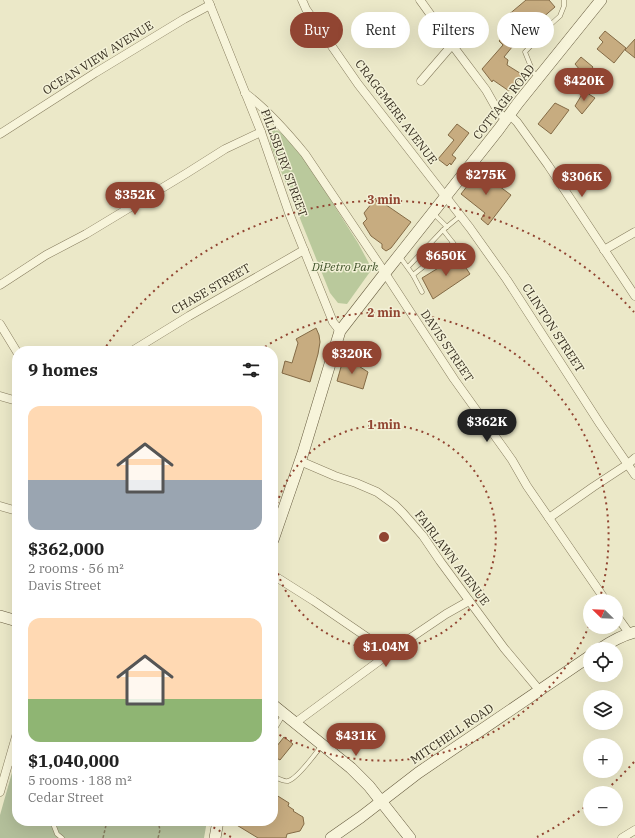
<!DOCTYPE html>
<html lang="en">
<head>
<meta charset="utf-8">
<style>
	body { margin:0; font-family:"IBM Plex Serif",serif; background:#f2f2f2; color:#222; height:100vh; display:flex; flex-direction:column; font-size:15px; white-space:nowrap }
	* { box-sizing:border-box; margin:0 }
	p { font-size:13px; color:#767676 }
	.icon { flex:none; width:22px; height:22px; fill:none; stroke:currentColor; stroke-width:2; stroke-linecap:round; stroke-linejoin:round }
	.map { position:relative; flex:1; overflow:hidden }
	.sheet { position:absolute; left:12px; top:346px; width:266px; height:480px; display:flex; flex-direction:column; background:#fff; border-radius:16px; box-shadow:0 4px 16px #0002 }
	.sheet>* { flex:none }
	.guide { position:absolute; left:290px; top:12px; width:285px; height:36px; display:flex; gap:8px }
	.needle { width:26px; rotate:293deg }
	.tools { position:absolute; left:583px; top:594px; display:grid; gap:8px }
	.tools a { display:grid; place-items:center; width:40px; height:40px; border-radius:50%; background:#fff; box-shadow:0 4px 16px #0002; font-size:20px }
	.price { position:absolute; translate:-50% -34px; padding:0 9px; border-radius:14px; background:#914532; color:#fff; font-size:13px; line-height:26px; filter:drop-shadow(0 1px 2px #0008) }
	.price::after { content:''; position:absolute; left:50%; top:24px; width:12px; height:9px; margin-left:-6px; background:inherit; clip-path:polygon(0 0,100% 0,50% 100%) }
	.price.selected { background:#222; color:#fff }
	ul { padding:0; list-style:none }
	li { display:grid; align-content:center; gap:8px; height:212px; padding:0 16px }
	li span { display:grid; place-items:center; height:124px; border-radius:12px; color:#555 }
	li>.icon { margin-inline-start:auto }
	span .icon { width:72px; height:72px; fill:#fffc; stroke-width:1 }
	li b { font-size:17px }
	h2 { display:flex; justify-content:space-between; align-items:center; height:48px; padding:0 16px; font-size:17px }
	.tag { padding:0 14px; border-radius:18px; background:#fff; box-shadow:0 4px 16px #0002; font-size:14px; line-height:36px }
	.tag.selected { background:#914532; color:#fff }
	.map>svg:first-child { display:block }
	.green { fill:#bac99c }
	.cemetery { fill:#b3bf9a }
	.building { fill:#c7ac80; stroke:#846b46 }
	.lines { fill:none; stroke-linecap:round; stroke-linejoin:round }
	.lane-casing { stroke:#867c5e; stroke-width:5 }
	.street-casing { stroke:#867c5e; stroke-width:9 }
	.secondary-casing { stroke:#685d41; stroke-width:12 }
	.path { stroke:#867c5e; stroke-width:1.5; stroke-dasharray:3 2; stroke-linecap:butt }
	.lane { stroke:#f7f4da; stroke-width:4 }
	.street { stroke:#f7f4da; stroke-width:8 }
	.secondary { stroke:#f7f4da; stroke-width:11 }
	.ring { fill:none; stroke:#914532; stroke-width:2; stroke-dasharray:2 4 }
	.labels { text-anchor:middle; stroke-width:3; stroke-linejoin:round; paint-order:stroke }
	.street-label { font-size:12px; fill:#383021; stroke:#f3f1d7 }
	.park-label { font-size:12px; font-style:italic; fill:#3f5229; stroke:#f3f1d7 }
	.centre { fill:#914532; stroke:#f3f1d7; stroke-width:2 }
	.ring-label { font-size:12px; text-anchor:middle; font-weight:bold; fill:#914532; stroke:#f3f1d7; stroke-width:3; stroke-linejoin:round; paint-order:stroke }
</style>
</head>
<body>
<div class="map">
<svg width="635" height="838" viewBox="0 0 635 838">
	<rect width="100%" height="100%" fill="#ebe8c8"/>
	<polygon class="green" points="275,129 283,134 304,158 358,243 372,269 347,304 338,303 330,293 270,144 270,132"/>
	<polygon class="cemetery" points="17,755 17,821 207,821 204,838 0,838 0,815"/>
	<g class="building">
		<polygon points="526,0 549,0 555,7 521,36 504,57 508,60 507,65 523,75 509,91 493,80 492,82 482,69 503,45 499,41 513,24 507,16"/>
		<polygon points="605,31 626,48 614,63 597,49 603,42 599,38"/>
		<polygon points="635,39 635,58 625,50"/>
		<polygon points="581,57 593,67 579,86 572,80 580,70 575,64"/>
		<polygon points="584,91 595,98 582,114 575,106"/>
		<polygon points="555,103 569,110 551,134 538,124"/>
		<polygon points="457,124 469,133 452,155 456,158 451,165 450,163 447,166 438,159 454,140 448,135"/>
		<polygon points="479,171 511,195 488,225 481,219 485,213 461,194"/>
		<polygon points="376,198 411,222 391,248 386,251 382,248 382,244 371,236 363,223 367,219 364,213"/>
		<polygon points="458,256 470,274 433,299 422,278"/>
		<polygon points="316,328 319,335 320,342 318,354 310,382 282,373 285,361 292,363 298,343 296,339"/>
		<polygon points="343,360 354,363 368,372 363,389 337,381"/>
		<polygon points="284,737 293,744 280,760 273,756 273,751"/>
		<polygon points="273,793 289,803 288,806 294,810 293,811 303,817 304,824 300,831 287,834 286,838 258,838 230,821 273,821"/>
	</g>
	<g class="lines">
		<defs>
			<g id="lane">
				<polyline points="537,76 533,72 525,52 550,25 560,16 564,6 564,0"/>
				<polyline points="433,213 447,227"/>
				<polyline points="443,230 461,253"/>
				<polyline points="400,257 413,275 422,292"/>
				<polyline points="408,267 443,230 460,216"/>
				<polyline points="413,275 453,243"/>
				<polyline points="273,732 283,715"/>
				<polyline points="9,763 17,765"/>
				<path d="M273 776C277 778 284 782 288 781 297 779 316 753 322 745"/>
				<polyline points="52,821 57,834 62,838"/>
			</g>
			<g id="street">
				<polyline points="208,0 261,132 289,213 333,322 340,331"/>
				<polyline points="302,0 306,9 358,84 470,228 507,280 600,424 635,475"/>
				<polyline points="420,0 456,50 486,90 499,113 507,120"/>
				<polyline points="421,81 452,45"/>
				<path d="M245 93C268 110 287 132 305 154L379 264 454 379 512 460 527 486 606 601"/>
				<polyline points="510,115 517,122 548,165 635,296"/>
				<polyline points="0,134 95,73 184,19 210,5"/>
				<polyline points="604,250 635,232"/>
				<polyline points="0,285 46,255 86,234 187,173 225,149 261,132"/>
				<polyline points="0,324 17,352"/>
				<polyline points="132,351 189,316 304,250"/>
				<polyline points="0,396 17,401"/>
				<polyline points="300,461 335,476 356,483 377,492 395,505 403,513 423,536 440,561 504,648 540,691"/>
				<polyline points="0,506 17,511"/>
				<polyline points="549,518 593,487 628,464 635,458"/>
				<polyline points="273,575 314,601 390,653"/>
				<polyline points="616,615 629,633"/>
				<polyline points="295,723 409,639 446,614 469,601"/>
				<polyline points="0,792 17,733"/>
				<polyline points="622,838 635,830"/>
			</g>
			<g id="secondary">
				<polyline points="273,540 303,453 340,331 385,273 499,129 518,103 601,0"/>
				<polyline points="0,616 17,621"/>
				<path d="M600 649C610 642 623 635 635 632"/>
				<polyline points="273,705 351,768 369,786 410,838"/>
				<polyline points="215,838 218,821"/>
				<polyline points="331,838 361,817 418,773 590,656"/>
			</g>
		</defs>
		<use href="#lane" class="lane-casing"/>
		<use href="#street" class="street-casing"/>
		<use href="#secondary" class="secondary-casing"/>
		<g class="path">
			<polyline points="103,838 107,821"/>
			<polyline points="158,838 160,830 158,821"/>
		</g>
		<use href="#lane" class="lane"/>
		<use href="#street" class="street"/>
		<use href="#secondary" class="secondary"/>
	</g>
	<g class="ring">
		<path d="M273 521A112 112 0 1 1 273 553"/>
		<path d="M589 626A224 224 0 0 1 274 732M260 350A224 224 0 0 1 599 601"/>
		<path d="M634 762A337 337 0 0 1 605 791M589 804A337 337 0 0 1 537 837M231 837A337 337 0 0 1 203 821M103 351A337 337 0 0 1 634 312"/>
	</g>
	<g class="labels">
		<g class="street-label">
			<text transform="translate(98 58) rotate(-32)" y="4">OCEAN VIEW AVENUE</text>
			<text transform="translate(504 102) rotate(-52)" y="4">COTTAGE ROAD</text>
			<text transform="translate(396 112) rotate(53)" y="4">CRAGGMERE AVENUE</text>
			<text transform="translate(284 163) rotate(70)" y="4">PILLSBURY STREET</text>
			<text transform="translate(211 289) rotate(-30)" y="4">CHASE STREET</text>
			<text transform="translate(553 328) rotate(57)" y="4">CLINTON STREET</text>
			<text transform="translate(447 346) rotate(56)" y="4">DAVIS STREET</text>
			<text transform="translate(452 558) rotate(53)" y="4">FAIRLAWN AVENUE</text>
			<text transform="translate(452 734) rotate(-34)" y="4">MITCHELL ROAD</text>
		</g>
		<g class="park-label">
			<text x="345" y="271">DiPetro Park</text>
		</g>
	</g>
	<circle cx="384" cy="537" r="6" class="centre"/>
	<g class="ring-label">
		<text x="384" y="204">3 min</text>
		<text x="384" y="317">2 min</text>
		<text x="384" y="429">1 min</text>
	</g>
</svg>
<div class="tools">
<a><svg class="needle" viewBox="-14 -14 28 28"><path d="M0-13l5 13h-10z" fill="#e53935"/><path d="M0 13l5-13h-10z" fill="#767676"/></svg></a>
<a><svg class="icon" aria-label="locate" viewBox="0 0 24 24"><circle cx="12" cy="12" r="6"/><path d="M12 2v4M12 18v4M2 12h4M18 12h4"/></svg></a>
<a><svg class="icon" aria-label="layers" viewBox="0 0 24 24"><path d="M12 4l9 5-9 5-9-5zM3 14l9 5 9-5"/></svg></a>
<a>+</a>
<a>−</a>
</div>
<b class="price" style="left:584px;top:102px">$420K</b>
<b class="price" style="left:486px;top:196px">$275K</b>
<b class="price" style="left:582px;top:198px">$306K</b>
<b class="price" style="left:135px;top:216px">$352K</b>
<b class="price" style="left:446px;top:277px">$650K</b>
<b class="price" style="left:352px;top:375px">$320K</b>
<b class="price selected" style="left:487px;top:443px">$362K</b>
<b class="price" style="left:386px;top:668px">$1.04M</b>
<b class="price" style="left:356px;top:757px">$431K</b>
<div class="guide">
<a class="tag selected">Buy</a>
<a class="tag">Rent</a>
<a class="tag">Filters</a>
<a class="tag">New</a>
</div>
<section class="sheet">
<h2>9 homes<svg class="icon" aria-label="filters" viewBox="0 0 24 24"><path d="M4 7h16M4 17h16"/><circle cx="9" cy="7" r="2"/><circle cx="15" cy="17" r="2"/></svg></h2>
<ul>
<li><span style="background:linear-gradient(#ffd9b3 60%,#9aa5b1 0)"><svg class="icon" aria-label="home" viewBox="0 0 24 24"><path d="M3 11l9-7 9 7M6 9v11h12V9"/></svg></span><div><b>$362,000</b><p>2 rooms · 56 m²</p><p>Davis Street</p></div></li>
<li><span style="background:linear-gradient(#ffd9b3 65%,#8fb573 0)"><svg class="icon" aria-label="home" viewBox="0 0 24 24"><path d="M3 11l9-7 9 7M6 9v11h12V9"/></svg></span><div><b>$1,040,000</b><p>5 rooms · 188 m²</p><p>Cedar Street</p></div></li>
</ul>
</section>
</div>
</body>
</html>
